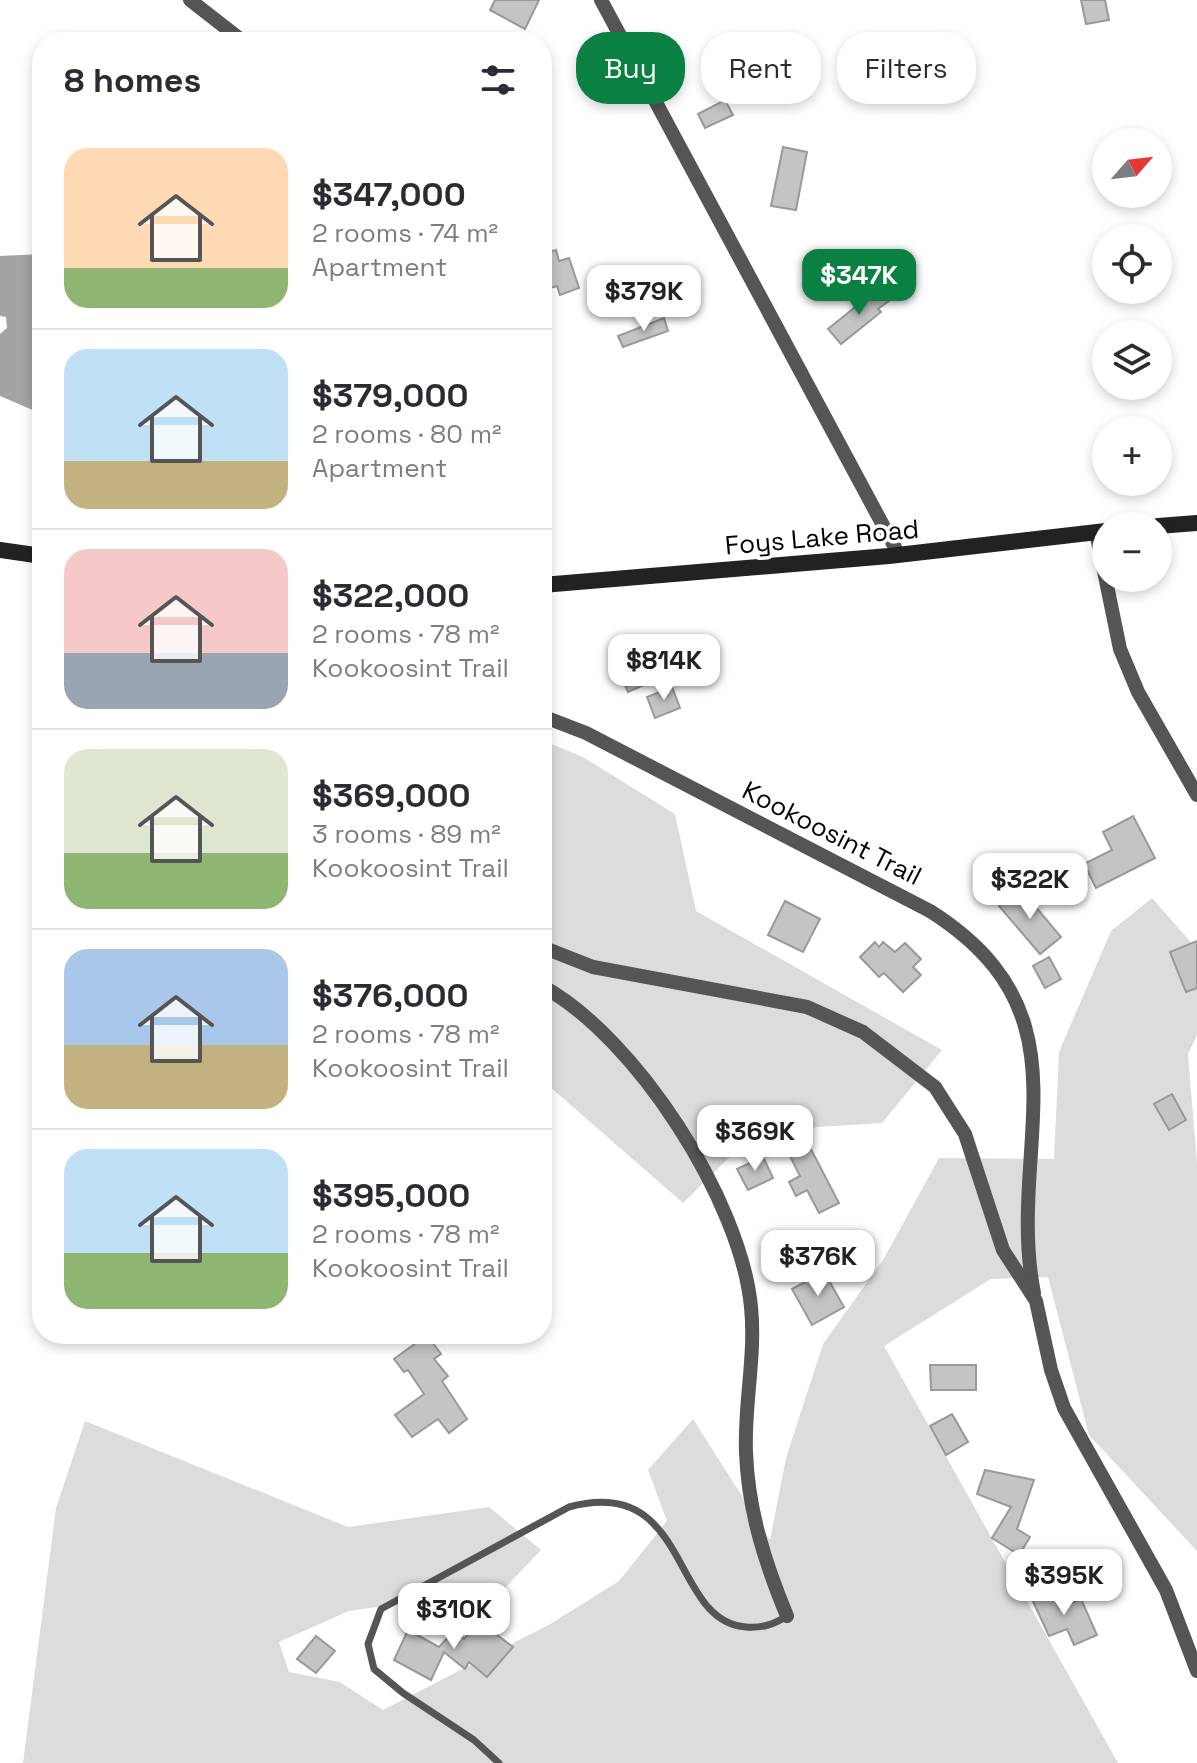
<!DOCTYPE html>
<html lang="en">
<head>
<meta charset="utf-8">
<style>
	body { margin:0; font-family:"Space Grotesk",sans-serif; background:#f2f2f3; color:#2b2b33; height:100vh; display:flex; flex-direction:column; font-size:30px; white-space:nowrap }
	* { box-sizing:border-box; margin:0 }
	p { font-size:26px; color:#7c7c81 }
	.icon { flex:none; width:44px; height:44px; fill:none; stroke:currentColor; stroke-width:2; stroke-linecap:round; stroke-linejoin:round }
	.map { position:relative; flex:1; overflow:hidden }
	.panel { position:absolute; left:32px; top:32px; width:520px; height:1312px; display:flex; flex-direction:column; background:#fff; border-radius:32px; box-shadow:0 4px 12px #0003 }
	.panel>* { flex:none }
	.guide { position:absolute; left:576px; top:32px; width:500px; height:72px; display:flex; gap:16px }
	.needle { width:52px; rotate:62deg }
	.fabs { position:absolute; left:1092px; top:128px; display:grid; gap:16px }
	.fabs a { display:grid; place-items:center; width:80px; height:80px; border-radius:50%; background:#fff; box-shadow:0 4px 12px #0003; font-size:40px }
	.price { position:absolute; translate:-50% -68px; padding:0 18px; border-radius:16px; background:#fff; color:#222; font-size:26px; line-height:52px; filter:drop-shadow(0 2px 4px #0008) }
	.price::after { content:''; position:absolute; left:50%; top:48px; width:24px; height:18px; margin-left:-12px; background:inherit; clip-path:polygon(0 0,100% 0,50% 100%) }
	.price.active { background:#0b8043; color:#fff }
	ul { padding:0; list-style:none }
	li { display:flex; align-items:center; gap:24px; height:200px; padding:0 32px }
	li+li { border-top:2px solid #e1e1e2 }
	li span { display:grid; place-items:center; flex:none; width:224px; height:160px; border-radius:24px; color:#555 }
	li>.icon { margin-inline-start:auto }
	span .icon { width:96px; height:96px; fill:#fffc; stroke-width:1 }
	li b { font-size:34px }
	h2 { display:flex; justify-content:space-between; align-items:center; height:96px; padding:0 32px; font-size:34px }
	.tag { padding:0 28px; border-radius:32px; background:#fff; box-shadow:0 4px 12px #0003; font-size:28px; line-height:72px }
	.tag.active { background:#0b8043; color:#fff }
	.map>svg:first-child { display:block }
	.green { fill:#dcdcdc }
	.water { fill:#a3a3a3 }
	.building { fill:#c4c4c4; stroke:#999; stroke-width:2 }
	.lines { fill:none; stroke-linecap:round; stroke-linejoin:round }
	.lane { stroke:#555; stroke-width:7 }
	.street { stroke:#555; stroke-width:14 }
	.secondary { stroke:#222; stroke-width:16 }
	.labels { text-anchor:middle; stroke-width:7; stroke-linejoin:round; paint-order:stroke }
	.street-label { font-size:26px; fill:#000; stroke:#fff }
</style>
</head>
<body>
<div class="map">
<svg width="1197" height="1763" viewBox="0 0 1197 1763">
	<rect width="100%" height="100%" fill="#fff"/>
	<g class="green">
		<polygon points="542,740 583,757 675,814 696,911 942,1050 882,1123 756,1131 683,1203 542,1080"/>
		<polygon points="1152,898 1197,949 1197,1035 1188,1054 1197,1164 1197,1551 1089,1435 1048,1277 991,1279 884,1346 1118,1763 23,1763 56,1508 85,1421 348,1527 489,1507 541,1550 504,1589 349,1611 279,1642 289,1672 340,1682 383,1710 552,1623 619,1581 667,1521 648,1470 693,1419 770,1540 786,1458 823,1344 883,1260 939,1158 1054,1159 1059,1052 1111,931"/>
	</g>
	<polygon class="water" points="42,254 42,414 0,396 0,334 7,328 6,317 0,316 0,256"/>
	<g class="building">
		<polygon points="495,0 539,0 525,29 490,10"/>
		<polygon points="1081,0 1105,0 1109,20 1086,24"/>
		<polygon points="725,100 733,115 705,128 698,114"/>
		<polygon points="783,147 807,152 796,210 771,206"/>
		<polygon points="556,250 559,261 569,258 579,288 560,295 557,286 550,288 542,265 542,254"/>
		<polygon points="879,288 889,301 878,309 881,312 841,344 828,329"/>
		<polygon points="664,318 668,331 623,347 618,336"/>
		<polygon points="635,665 644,685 628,692 619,672"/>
		<polygon points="672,687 680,708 655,718 647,697"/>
		<polygon points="1133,816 1155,858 1096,888 1084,864 1112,850 1103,832"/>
		<polygon points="1020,888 1061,937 1040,954 999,906"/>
		<polygon points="785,901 820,919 803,952 768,935"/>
		<polygon points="1197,941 1197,988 1186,992 1170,952"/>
		<polygon points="875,942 879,947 883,942 895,952 905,943 921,959 913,967 921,975 903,992 884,973 879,977 860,957"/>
		<polygon points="1049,957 1061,979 1045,988 1033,966"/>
		<polygon points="1172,1094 1186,1120 1169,1130 1154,1104"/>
		<polygon points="802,1132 839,1203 819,1213 807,1190 796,1196 789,1182 800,1176 783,1142"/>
		<polygon points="763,1157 773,1178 748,1190 737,1169"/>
		<polygon points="824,1272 844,1307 812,1325 792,1289"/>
		<polygon points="427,1335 441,1354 434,1359 448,1376 442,1381 467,1419 449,1433 438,1419 412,1437 395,1415 424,1394 408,1370 404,1372 394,1359"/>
		<polygon points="930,1365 976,1365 976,1390 931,1390"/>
		<polygon points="952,1414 968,1442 946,1455 930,1426"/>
		<polygon points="985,1470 1034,1480 1017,1529 1030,1537 1019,1555 992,1538 1011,1507 977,1494"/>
		<polygon points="1051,1589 1059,1608 1081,1599 1097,1635 1074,1645 1067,1629 1049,1636 1031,1597"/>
		<polygon points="480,1622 513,1647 487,1677 469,1662 465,1669 444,1652 431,1680 394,1660 408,1630 439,1647 454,1631 464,1639"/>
		<polygon points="316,1636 335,1651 316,1673 297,1659"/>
	</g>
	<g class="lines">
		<path class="lane" d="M499 1763 474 1740 403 1693 374 1669 368 1644 381 1609 569 1507C691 1474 670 1622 746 1627 762 1628 773 1625 787 1616"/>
		<g class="street">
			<polyline points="190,0 244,42"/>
			<polyline points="601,0 899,555"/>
			<polyline points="1096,532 1120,649 1138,692 1197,795"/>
			<path d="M542 716 586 733 930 911C1096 1016 1005 1146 1034 1293"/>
			<polyline points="542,947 593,967 807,1007 863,1032 935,1087 965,1134 1003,1250 1036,1301 1051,1370 1064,1408 1166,1590 1197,1671"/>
			<path d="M542 986C636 1037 741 1201 751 1307 756 1356 744 1404 746 1452 748 1510 765 1563 787 1616"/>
		</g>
		<g class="secondary">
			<polyline points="1158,526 1197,523"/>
			<polyline points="0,550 42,556"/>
			<polyline points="542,585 889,556 1106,531"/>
		</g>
	</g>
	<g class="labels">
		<g class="street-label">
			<text transform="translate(822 537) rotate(-5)" y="9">Foys Lake Road</text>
			<text transform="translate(832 833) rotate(27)" y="9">Kookoosint Trail</text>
		</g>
	</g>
</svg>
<div class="fabs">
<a><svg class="needle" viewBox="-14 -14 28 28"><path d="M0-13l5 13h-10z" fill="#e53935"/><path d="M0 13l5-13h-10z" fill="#7c7c81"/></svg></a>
<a><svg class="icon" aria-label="locate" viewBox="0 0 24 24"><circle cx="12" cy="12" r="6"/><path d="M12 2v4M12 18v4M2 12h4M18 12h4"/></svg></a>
<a><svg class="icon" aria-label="layers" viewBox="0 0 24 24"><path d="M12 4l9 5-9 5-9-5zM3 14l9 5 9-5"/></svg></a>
<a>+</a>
<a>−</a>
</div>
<b class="price active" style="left:859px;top:317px">$347K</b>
<b class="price" style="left:644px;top:333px">$379K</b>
<b class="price" style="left:664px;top:702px">$814K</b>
<b class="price" style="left:1030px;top:921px">$322K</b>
<b class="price" style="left:755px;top:1173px">$369K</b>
<b class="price" style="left:818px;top:1298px">$376K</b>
<b class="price" style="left:1064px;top:1617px">$395K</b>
<b class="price" style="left:454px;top:1651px">$310K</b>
<div class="guide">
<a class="tag active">Buy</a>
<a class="tag">Rent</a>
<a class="tag">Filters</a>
</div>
<section class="panel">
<h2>8 homes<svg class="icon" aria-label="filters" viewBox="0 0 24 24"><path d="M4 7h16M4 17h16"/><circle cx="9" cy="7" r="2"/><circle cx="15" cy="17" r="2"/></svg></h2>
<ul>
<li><span style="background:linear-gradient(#ffd9b3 75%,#8fb573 0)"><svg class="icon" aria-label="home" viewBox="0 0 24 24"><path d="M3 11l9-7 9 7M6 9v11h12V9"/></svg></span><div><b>$347,000</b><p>2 rooms · 74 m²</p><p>Apartment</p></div></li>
<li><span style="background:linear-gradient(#bfe0f5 70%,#c2b280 0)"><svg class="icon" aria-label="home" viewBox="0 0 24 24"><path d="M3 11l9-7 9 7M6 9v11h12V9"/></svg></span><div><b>$379,000</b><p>2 rooms · 80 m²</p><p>Apartment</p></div></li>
<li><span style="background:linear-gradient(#f6c9c9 65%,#9aa5b1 0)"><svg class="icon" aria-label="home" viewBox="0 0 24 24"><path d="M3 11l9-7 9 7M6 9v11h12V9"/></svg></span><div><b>$322,000</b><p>2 rooms · 78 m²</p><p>Kookoosint Trail</p></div></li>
<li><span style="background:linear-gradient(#dfe7d0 65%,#8fb573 0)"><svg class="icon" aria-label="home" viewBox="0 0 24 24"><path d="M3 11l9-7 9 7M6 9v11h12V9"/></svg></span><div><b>$369,000</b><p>3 rooms · 89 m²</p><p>Kookoosint Trail</p></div></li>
<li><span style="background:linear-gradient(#a9c7e8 60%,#c2b280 0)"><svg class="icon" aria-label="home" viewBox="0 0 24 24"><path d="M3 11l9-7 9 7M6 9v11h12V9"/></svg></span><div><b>$376,000</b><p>2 rooms · 78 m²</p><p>Kookoosint Trail</p></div></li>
<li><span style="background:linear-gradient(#bfe0f5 65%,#8fb573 0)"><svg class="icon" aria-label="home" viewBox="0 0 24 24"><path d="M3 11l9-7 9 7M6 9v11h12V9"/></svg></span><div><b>$395,000</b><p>2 rooms · 78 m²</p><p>Kookoosint Trail</p></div></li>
</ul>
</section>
</div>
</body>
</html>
